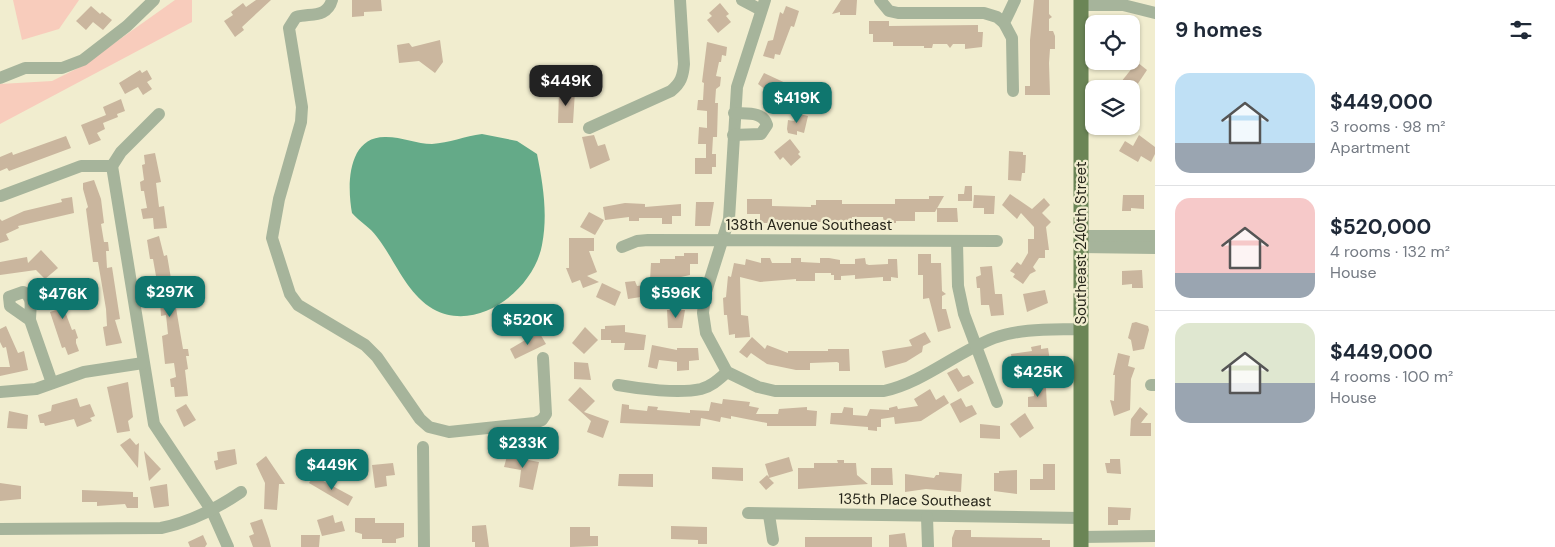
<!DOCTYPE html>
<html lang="en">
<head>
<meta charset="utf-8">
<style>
	body { margin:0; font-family:"DM Sans",sans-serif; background:#f6f6f7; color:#1f2937; height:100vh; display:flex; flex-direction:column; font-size:19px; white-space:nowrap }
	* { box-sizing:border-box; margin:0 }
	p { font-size:16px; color:#747a83 }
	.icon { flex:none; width:28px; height:28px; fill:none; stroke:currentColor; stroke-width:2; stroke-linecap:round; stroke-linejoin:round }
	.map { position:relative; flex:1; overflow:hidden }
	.side { display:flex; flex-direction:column; background:#fff; width:400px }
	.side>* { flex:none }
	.controls { position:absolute; left:1085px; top:15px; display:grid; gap:10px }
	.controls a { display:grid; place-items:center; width:55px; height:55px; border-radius:10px; background:#fff; box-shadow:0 1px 4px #0004; font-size:25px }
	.price { position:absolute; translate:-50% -42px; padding:0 11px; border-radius:10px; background:#0f766e; color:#fff; font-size:16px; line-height:32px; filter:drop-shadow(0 1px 2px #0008) }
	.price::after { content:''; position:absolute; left:50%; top:30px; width:15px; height:11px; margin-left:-8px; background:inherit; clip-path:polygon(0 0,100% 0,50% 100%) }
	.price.current { background:#222; color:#fff }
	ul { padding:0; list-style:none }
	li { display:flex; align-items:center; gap:15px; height:125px; padding:0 20px }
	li+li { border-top:1px solid #e0e1e3 }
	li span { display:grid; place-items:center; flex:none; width:140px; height:100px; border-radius:15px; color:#555 }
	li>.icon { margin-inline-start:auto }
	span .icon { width:60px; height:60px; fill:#fffc; stroke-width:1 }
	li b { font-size:21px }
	h2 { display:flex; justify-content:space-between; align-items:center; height:60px; padding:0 20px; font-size:21px }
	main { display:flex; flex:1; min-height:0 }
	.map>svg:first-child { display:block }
	.green { fill:#f8ccbc }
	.water { fill:#64aa88 }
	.building { fill:#cab69e }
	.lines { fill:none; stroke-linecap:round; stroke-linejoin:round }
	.minor { stroke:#a6b49b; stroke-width:12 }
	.major { stroke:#6b8556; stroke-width:15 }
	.labels { text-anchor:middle; stroke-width:4.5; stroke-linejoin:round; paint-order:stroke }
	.street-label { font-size:15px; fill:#26251a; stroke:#f1edcf }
</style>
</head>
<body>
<main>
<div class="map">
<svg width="1155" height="547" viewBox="0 0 1155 547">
	<rect width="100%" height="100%" fill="#f1edcf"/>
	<g class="green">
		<polygon points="13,0 79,0 59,29 22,40"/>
		<polygon points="175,0 192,0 192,22 0,124 0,84 52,81 82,66"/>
	</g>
	<path class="water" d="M482 134 517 141 537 154C543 184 548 214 542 245 534 289 478 334 433 309 406 293 395 260 377 237 370 227 360 222 352 213 347 186 347 136 386 137 402 137 417 144 432 144 449 143 465 136 482 134Z"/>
	<g class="building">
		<polygon points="256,0 271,0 242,27 244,30 235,37 224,21 233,15 231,12 243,3 246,7"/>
		<polygon points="352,0 381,0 382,11 364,12 364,16 352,17"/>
		<polygon points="841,0 857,0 856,15 840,15 840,12 832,14"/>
		<polygon points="1034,0 1049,0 1049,14 1052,17 1049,19 1049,31 1053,31 1055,36 1055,49 1050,49 1049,63 1050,95 1025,95 1025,86 1030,86 1030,40"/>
		<polygon points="720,3 729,14 726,16 731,22 718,33 707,20 712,16 709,13"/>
		<polygon points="91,6 100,14 102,12 112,20 103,30 93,22 86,30 76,21"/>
		<polygon points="786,6 799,11 794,27 791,26 780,55 775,54 774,59 763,56 768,41 773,40 780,12 783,14"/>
		<polygon points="869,21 889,21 889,26 978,25 978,32 983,32 982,47 965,49 965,44 953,44 950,48 947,44 933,44 932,48 924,48 924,46 893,46 893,42 873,42 873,34 869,34"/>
		<polygon points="440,40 443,62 435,73 419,61 399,63 397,45 409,43 412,47"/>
		<polygon points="707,42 727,47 726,56 722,55 721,62 719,62 716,76 721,77 720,86 716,89 715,103 718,103 717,137 713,137 712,154 716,154 716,167 712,167 712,174 695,174 695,158 706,158 706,144 698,144 699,127 707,128 707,111 697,110 698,100 703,100 704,83 702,82"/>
		<polygon points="1137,62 1147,70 1133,91 1121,82"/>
		<polygon points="140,70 142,73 147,70 152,79 147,82 152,89 143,95 138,87 125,94 119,83"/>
		<polygon points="764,73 792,86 796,82 806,91 803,95 805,96 794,109 776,92 774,96 758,84"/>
		<polygon points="559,91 575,91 573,123 558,123"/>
		<polygon points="121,99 125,111 117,114 118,117 103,123 105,129 97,133 101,140 89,145 81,125 106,115 103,107"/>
		<polygon points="795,113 808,116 804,133 797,131 797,135 788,133 787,129 788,120 794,121"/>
		<polygon points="594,135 598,146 605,144 610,160 590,169 582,137"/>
		<polygon points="1139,135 1155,147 1155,154 1151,162 1141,156 1138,162 1119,151 1125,141 1133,146"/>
		<polygon points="66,136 71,148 9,171 7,168 0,171 0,157 12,152 13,155"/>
		<polygon points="790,139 800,152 798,154 801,157 791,166 783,157 780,160 774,152"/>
		<polygon points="1009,151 1023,152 1023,155 1026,155 1025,173 1022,173 1021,181 1008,180"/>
		<polygon points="155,153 161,182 156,183 159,207 164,206 167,228 154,229 153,218 143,219 141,209 147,208 144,191 141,191 140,182 144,180 142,165 145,164 144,155"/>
		<polygon points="94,180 101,199 104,223 101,224 104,242 108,242 109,251 106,251 107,268 112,267 120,319 115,320 122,343 106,346 103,327 107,326 106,309 98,262 93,262 86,209 88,207 83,189 83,183"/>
		<polygon points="965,186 972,186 972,201 958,201 958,194 964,194"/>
		<polygon points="1010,194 1032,209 1044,198 1050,205 1042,213 1051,222 1046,227 1049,250 1045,250 1045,258 1039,258 1033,267 1036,271 1030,274 1023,284 1013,277 1015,274 1010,271 1017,262 1021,265 1028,253 1028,239 1034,239 1034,227 1021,213 1017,219 1002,205"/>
		<polygon points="974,195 995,196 994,214 984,214 984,208 973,208"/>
		<polygon points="1123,195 1144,195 1144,209 1131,208 1131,211 1122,211"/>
		<polygon points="929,196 944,196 935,212 915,212 915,221 896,221 896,223 884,223 883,217 852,217 852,222 793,222 772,219 772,223 760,223 760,214 747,214 747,199 772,199 772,206 811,207 811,205 816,205 816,200 842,200 842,204 895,204 895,199 929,199"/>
		<polygon points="72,197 74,213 18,226 19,228 6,234 9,240 0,243 0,219 2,221 24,211 62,202 61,199"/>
		<polygon points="696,202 714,202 710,226 695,226"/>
		<polygon points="625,203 645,204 645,207 681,204 681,216 672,216 672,224 662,224 662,218 639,218 639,221 629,221 629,217 605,220 603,207"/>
		<polygon points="937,208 957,208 958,222 937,222"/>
		<polygon points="589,212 604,220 595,235 580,227"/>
		<polygon points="159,236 164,256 167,255 183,349 188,349 189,356 186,356 188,369 185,370 188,396 175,397 174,387 171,387 170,379 176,377 174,363 165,364 162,336 168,334 166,315 161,316 159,286 155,286 153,277 156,276 153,259 150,259 147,240"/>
		<polygon points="569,238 594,238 594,251 589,251 597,272 587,276 599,282 583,288 580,280 572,283 566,268 569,268"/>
		<polygon points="41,250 58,268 45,279 36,270 0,275 0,262 27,257 28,263"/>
		<polygon points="684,253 698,253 698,264 690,264 690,275 681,277 681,280 650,280 651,263 660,263 660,259 675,259 675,256 684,256"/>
		<polygon points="918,254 931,254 931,263 941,263 942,291 946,294 942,296 942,309 946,309 951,328 938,332 929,298 923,299 923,275 918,275"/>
		<polygon points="761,258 770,258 772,263 791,263 791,258 801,258 801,262 820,263 820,258 829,258 840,260 840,264 855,264 855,259 865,258 866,264 869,265 888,264 888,259 897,259 898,278 891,277 891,281 883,281 883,277 855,279 855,275 841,276 841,280 834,280 834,275 831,275 831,273 815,273 815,281 796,281 796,279 760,282 740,277 741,315 748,316 750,337 735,338 735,334 729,335 727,315 724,315 723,298 726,297 728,276 731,277 734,263 745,265 746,259 761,263"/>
		<polygon points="992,266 995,294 1002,294 1004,315 991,316 989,305 981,305 980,288 977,288 976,277 981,275 980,267"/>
		<polygon points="1142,270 1143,288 1132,288 1132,284 1122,285 1122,271"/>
		<polygon points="61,281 69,298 61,301 72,330 75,329 78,338 76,339 76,343 79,351 68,355 65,347 62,348 50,312 56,310 50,285"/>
		<polygon points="635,281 637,286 645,285 647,296 628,299 625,282"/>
		<polygon points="602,283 621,292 615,306 596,297"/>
		<polygon points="1045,290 1048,303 1027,312 1023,294"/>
		<polygon points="667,310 685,310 682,328 668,328"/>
		<polygon points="1136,322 1148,326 1149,330 1144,349 1133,351 1131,340 1128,338 1132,323"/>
		<polygon points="625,325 625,332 646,335 644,350 624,350 625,343 611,343 611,340 601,340 601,329 605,329 605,326"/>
		<polygon points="6,326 18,353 24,351 28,370 0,376 0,367 10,367 6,347 3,348 0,342 0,329"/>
		<polygon points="585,327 598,340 584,354 572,343"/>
		<polygon points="539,332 546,344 515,359 510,349"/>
		<polygon points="925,332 931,342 923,346 922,352 906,362 885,368 882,351 912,346 909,340"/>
		<polygon points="752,337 765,349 767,345 788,353 788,351 828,351 828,349 849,349 850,371 839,371 839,363 837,362 810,363 810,370 796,370 767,364 751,353 747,358 739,352"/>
		<polygon points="652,345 677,350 677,348 698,348 699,360 689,361 689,370 677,371 677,362 659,360 657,369 648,367"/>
		<polygon points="1041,345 1041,349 1048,348 1050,361 1025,364 1026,374 1005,377 1003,363 1012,361 1011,354 1032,351 1031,347"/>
		<polygon points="1118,353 1130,356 1128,366 1135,368 1131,379 1130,410 1114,416 1110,400 1114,401 1115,375 1113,375"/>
		<polygon points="574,362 588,363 591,380 574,379"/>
		<polygon points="957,368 963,377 969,375 974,383 958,392 947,373"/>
		<polygon points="128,382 133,417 128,421 130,431 117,433 107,387"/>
		<polygon points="580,387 595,401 584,412 609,421 603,438 587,432 591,421 568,400"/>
		<polygon points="1034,388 1046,388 1047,407 1028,407 1028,397 1034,396"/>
		<polygon points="930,389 936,400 944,395 949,403 921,421 895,424 894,417 881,419 881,427 877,427 877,431 868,430 868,427 830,424 831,413 842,413 844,407 853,408 853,415 867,416 870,409 889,410 889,408 897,406 898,409 918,406 914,399"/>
		<polygon points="77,398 80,407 90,404 95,416 90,418 92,421 77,427 74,419 45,426 44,423 40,423 38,415 51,411 52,405"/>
		<polygon points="961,398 966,407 972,405 977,414 960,423 950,404"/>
		<polygon points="723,399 750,402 749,406 759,408 756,414 778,414 779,409 807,407 807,410 817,411 816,426 767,426 767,423 731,416 731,419 721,417 720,422 701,418 700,426 620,423 622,404 629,405 629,409 647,411 648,406 658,407 657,410 690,413 690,410 709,411 711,402 722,404"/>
		<polygon points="186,404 196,420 184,427 176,410"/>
		<polygon points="1140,407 1148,414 1141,423 1151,423 1151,436 1130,436 1131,419"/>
		<polygon points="9,411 28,415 27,429 7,428"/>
		<polygon points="1025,413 1034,428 1020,438 1010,424"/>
		<polygon points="980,424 1000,426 1000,439 980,438"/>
		<polygon points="130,438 136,445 139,443 138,468 120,445"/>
		<polygon points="235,449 237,464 216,470 214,461 218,460 217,452"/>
		<polygon points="509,449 518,451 517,458 539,462 533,490 519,487 521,470 504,467"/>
		<polygon points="144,451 161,469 149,481"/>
		<polygon points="266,456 285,484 279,484 277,510 264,509 265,483 256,464"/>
		<polygon points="789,457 793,471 769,478 774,483 766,490 759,482 767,475 769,477 765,464"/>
		<polygon points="1110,459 1120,459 1121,474 1107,473 1105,463 1110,463"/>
		<polygon points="837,460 844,460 844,463 856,463 857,475 868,484 798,489 798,468 814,468 814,463 838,463"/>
		<polygon points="393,463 395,475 386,476 387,486 375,488 372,465"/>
		<polygon points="1043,464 1055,464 1055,490 1030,490 1030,479 1043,479"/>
		<polygon points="712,467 743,468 743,481 712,479"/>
		<polygon points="871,468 892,468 893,485 871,485"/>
		<polygon points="1017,470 1017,494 994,491 994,473 999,473 999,471"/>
		<polygon points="939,472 962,474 961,492 926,489 905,492 905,474 934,478 936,475 939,475"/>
		<polygon points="619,474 653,474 653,487 618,486"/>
		<polygon points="314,476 353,497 348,506 309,483"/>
		<polygon points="0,483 21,486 21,499 0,501"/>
		<polygon points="167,484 169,506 154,508 150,487"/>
		<polygon points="82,490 133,492 133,497 138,497 138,508 127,508 125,504 97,506 97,502 82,502"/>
		<polygon points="1108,507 1131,508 1130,520 1118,520 1118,525 1108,525"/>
		<polygon points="333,515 335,523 342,521 345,531 322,536 317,520"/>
		<polygon points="355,518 375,518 375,523 404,523 404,537 396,539 396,543 382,543 382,539 362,539 362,534 355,532"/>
		<polygon points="262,519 269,539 271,547 253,547 249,536 254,534 250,523"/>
		<polygon points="486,525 489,547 475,547 475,542 472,542 472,526"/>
		<polygon points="671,526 707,527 707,544 698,544 698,540 671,539"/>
		<polygon points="570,527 590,527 590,536 598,536 598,546 570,547"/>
		<polygon points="955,530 971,530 971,537 1042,538 1042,540 1050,540 1050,547 952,547 952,538"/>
		<polygon points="905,533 907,547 889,547 889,535"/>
		<polygon points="203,535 207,544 205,547 190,547 188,542"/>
		<polygon points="301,535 320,535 319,547 301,547"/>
		<rect x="805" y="537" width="67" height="10"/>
	</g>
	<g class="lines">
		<g class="minor">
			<path d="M332 0C327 18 311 13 296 17L289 28 302 107 301 122 279 199 272 238 290 294 298 305 365 345 377 357 420 419 429 427 449 432 535 423 542 420 546 414 543 358"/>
			<polyline points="742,0 761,10"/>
			<path d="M765 0 737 87 729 219 705 295 703 313 706 333 727 372 758 387 775 391H884C924 382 955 353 994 338 1021 328 1053 330 1081 329"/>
			<polyline points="880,0 889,11 898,13 984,13 997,17 1004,23"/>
			<polyline points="1081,5 1123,5 1155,13"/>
			<polyline points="0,78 25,68 62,68 83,60 127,26 154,0"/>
			<polyline points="1013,91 1012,38 1004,23 1015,0"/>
			<path d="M589 128 671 91C681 83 683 76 684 64L680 0"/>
			<path d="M733 135 761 134 767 125C763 111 746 114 734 113"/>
			<polyline points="112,166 154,424 212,511 228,547"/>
			<polyline points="112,166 121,152 159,114"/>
			<polyline points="1,196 81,166 112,166"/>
			<polyline points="1081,236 1155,236"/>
			<polyline points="957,242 958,286 964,314 997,402"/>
			<polyline points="622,247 637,241 648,240 997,241"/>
			<polyline points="1081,247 1155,248"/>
			<path d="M30 320C30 310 34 296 23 292L9 297 10 306 30 320 52 383"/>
			<path d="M618 385C640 389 679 394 701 389 712 386 719 379 727 372"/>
			<polyline points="1151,385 1155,385"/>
			<polyline points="0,392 36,389 84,372 143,363"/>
			<polyline points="423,447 424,547"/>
			<polyline points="748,513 1081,518"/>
			<polyline points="769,515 773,540"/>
			<polyline points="927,517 928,547"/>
			<path d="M0 529 161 528C191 522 216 509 241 492"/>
			<polyline points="1081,537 1155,536"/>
		</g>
		<polyline class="major" points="1081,0 1081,547"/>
	</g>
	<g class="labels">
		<g class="street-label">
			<text x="809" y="230">138th Avenue Southeast</text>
			<text transform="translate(1081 243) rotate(-90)" y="5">Southeast 240th Street</text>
			<text transform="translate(915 500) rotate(1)" y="5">135th Place Southeast</text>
		</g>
	</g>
</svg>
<div class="controls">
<a><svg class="icon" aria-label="locate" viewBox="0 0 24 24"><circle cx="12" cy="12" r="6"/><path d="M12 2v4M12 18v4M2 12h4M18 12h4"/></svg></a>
<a><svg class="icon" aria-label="layers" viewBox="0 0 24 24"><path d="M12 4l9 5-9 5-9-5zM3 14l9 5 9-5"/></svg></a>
</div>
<b class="price current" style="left:566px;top:107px">$449K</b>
<b class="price" style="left:797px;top:124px">$419K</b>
<b class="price" style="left:170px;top:318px">$297K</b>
<b class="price" style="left:676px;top:319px">$596K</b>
<b class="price" style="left:63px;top:320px">$476K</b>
<b class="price" style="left:528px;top:346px">$520K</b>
<b class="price" style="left:1038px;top:398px">$425K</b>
<b class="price" style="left:523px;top:469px">$233K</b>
<b class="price" style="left:332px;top:491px">$449K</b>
</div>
<section class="side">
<h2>9 homes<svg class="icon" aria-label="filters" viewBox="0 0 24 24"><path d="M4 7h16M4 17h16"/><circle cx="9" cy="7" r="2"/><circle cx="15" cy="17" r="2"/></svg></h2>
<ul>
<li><span style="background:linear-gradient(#bfe0f5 70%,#9aa5b1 0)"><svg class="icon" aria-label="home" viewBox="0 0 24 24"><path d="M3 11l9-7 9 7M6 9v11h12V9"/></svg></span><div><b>$449,000</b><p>3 rooms · 98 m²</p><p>Apartment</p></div></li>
<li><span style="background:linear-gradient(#f6c9c9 75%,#9aa5b1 0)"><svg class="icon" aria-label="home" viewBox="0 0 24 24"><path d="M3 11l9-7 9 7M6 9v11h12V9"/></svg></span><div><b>$520,000</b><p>4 rooms · 132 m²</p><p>House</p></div></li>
<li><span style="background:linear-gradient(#dfe7d0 60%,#9aa5b1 0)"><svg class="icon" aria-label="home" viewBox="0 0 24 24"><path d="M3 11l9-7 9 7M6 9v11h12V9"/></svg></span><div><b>$449,000</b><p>4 rooms · 100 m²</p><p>House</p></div></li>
</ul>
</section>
</main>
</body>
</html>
